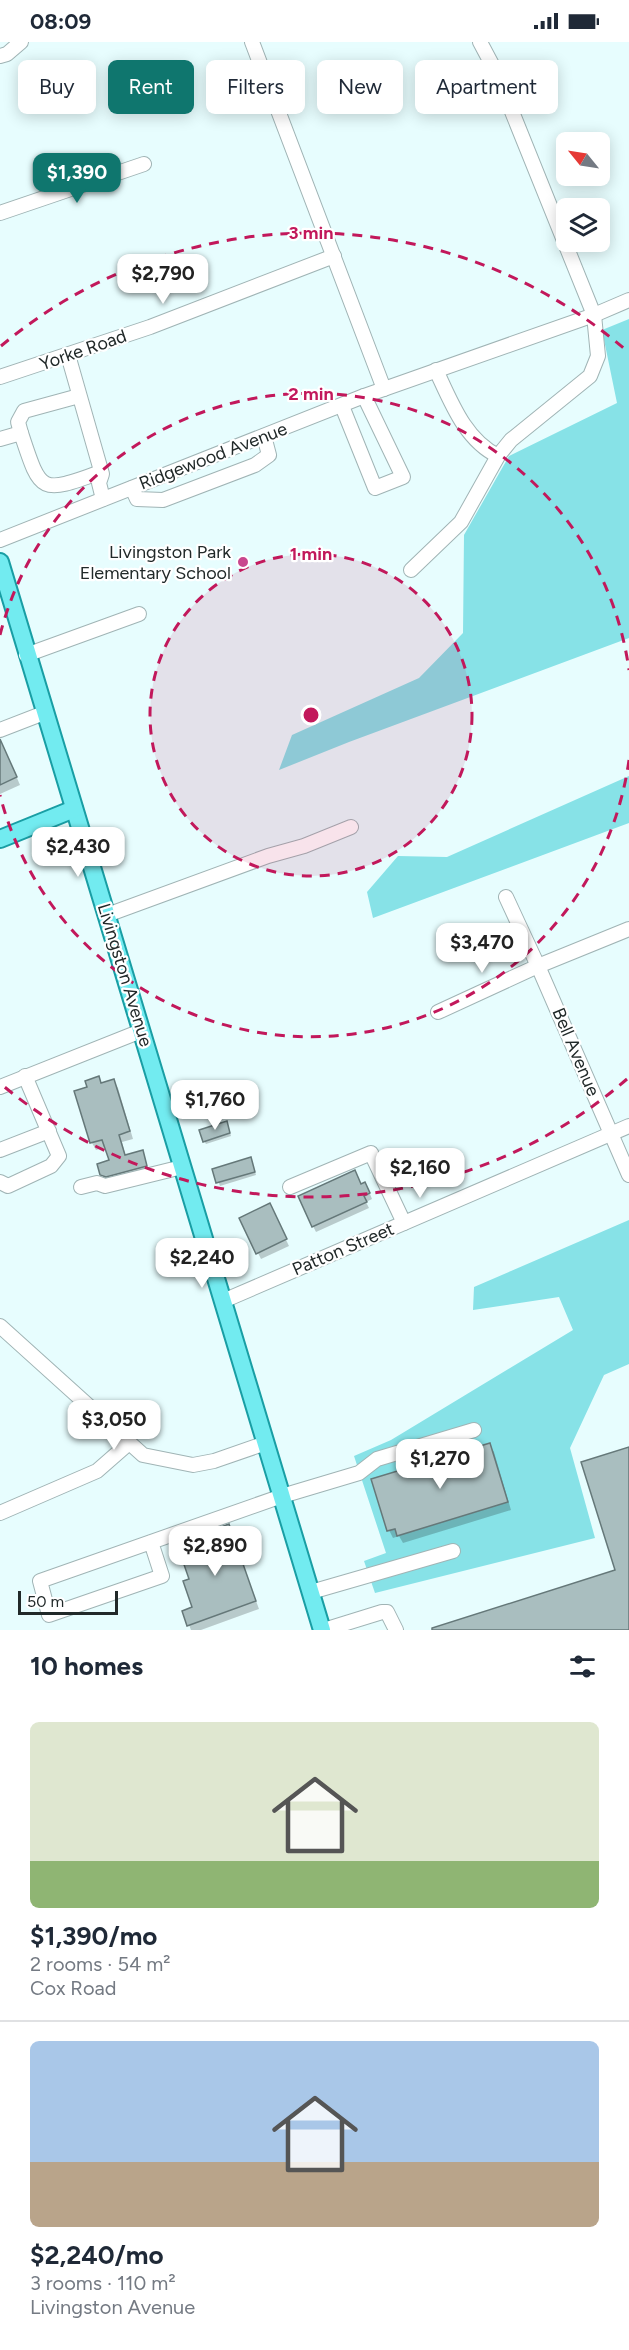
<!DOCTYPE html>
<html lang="en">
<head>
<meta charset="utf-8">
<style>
	body { margin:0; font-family:Figtree,sans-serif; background:#f2f2f3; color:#1f2937; height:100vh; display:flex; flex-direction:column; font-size:22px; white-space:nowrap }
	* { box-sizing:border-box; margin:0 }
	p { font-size:20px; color:#747a83 }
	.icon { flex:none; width:33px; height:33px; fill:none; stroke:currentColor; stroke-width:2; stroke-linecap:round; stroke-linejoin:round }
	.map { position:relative; height:1588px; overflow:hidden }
	.drawer { display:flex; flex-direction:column; background:#fff; flex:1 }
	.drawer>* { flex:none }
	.hud { position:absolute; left:18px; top:18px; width:594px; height:54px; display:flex; gap:12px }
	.needle { width:39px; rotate:300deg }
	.tools { position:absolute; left:556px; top:90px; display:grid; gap:12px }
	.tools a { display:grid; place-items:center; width:54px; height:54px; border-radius:9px; background:#fff; box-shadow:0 3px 15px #0003; font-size:30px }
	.scale { position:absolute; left:18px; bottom:15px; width:100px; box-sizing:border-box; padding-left:6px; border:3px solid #212929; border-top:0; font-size:16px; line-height:21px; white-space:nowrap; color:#212929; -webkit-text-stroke:4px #fff; paint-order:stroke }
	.price { position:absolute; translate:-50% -51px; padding:0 14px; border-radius:12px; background:#fff; color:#222; font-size:20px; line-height:39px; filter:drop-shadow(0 2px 3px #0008) }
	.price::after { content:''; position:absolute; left:50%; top:36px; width:18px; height:14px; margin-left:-9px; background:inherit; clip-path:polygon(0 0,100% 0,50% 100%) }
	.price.active { background:#0f766e; color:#fff }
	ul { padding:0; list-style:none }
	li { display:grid; align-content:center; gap:12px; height:318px; padding:0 30px }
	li+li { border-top:2px solid #e0e1e3 }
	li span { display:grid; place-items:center; height:186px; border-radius:9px; color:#555 }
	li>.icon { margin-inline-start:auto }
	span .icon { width:108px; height:108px; fill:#fffc; stroke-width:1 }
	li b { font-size:26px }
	h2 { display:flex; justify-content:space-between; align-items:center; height:72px; padding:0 30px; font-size:26px }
	.chip { padding:0 21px; border-radius:9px; background:#fff; box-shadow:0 3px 15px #0003; font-size:21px; line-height:54px }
	.chip.active { background:#0f766e; color:#fff }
	.status { display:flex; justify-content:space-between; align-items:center; height:42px; padding:0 30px; background:#fff; direction:ltr }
	.status svg { height:16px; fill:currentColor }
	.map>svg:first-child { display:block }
	.green { fill:#87e2e7 }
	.shadow { fill:#0003 }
	.building { fill:#a9bebf; stroke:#657879; stroke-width:1.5 }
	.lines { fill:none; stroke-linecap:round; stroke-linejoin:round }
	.minor-casing { stroke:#a0b4b5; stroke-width:16 }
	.major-casing { stroke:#199ea4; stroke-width:20 }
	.minor { stroke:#fff; stroke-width:14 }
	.major { stroke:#72ebf0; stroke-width:16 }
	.ring { fill:none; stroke:#c2185b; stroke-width:3; stroke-dasharray:10 8 }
	.poi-dot { fill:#c9478e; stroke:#fff; stroke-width:2 }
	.labels { text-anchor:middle; stroke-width:4.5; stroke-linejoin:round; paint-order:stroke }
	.street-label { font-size:18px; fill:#212929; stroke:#fff }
	.poi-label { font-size:18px; fill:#212929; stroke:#fff; text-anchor:end }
	.centre { fill:#c2185b; stroke:#fff; stroke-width:3 }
	.ring-label { font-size:18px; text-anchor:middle; font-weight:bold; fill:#c2185b; stroke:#fff; stroke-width:4.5; stroke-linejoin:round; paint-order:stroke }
</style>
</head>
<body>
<div class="status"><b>08:09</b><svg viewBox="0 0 49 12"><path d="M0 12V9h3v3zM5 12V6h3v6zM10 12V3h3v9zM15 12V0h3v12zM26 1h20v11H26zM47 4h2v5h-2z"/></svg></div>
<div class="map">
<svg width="629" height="1588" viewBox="0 0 629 1588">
	<rect width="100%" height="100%" fill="#e7fdfe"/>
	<g class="green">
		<polygon points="629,277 629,596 349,700 279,728 292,693 419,636 463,591 464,493 509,414 617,361 602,288"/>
		<polygon points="629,734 629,781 373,876 367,850 398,814 447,815"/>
		<polygon points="629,1178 629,1322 604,1333 570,1406 595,1496 375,1551 364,1519 386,1511 354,1414 391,1398 573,1288 559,1255 473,1268 474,1245"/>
	</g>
	<g class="shadow">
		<polygon points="0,709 8,715 20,743 0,752"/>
		<polygon points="99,1036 102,1042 114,1039 118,1046 133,1097 122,1100 126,1115 142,1110 150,1132 106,1140 102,1132 110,1119 106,1105 96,1108 92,1101 76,1050 88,1046"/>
		<polygon points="228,1085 231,1094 206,1102 204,1099"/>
		<polygon points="252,1121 256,1133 220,1144 214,1128"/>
		<polygon points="361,1143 368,1147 372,1157 366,1160 369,1166 316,1190 313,1184"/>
		<polygon points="272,1169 289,1204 261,1217 258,1211"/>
		<polygon points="489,1402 494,1410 511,1468 403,1501 399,1494 393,1496 389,1488"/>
		<polygon points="228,1484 259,1567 201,1588 191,1588 189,1583 194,1566 191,1538 204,1504"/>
	</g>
	<g class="building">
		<polygon points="0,697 17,735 0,743"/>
		<polygon points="99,1034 101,1041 114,1037 130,1089 119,1093 125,1113 143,1108 147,1124 106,1135 100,1133 97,1122 109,1118 102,1098 90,1101 74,1049 87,1045 85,1039"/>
		<polygon points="227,1079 230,1091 203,1100 199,1088"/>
		<polygon points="251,1115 255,1130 216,1141 212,1127"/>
		<polygon points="355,1128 361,1142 365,1140 370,1151 364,1154 367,1160 312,1185 298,1154"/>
		<polygon points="270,1161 287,1197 256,1212 239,1176"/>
		<polygon points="490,1401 508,1460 397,1494 395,1487 387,1489 371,1437"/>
		<polygon points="629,1405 629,1588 432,1588 432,1586 615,1528 581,1420"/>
		<polygon points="229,1482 256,1559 187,1584 182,1569 192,1565 183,1539 189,1537 180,1511 202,1503 199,1493"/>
	</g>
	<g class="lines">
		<defs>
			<g id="minor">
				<polyline points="252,0 384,347"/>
				<polyline points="0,14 7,12 21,0"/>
				<polyline points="0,171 144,122"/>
				<polyline points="68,313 102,432 99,441 103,457"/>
				<path d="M436 328C451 360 465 398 498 414"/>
				<polyline points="0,335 150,285 334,214"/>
				<polyline points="342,364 375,446 403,435 364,354"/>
				<polyline points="21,391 18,380 24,369 79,354"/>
				<path d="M0 397 21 391C41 452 40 452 101 430"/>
				<polyline points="132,446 137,457 163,458 255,423 269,413 264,394"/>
				<polyline points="0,498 364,354 594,273 629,258"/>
				<polyline points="411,528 461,480 498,414 511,398 590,334 598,314 594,273 496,30 480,0"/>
				<polyline points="26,613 139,572"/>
				<polyline points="0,688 44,671"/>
				<polyline points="506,855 538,924 629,1133"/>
				<polyline points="107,873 268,814 304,804 351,785"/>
				<polyline points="438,970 538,924 629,887"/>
				<polyline points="0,1045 141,989"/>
				<polyline points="0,1108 49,1089"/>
				<polyline points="0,1140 8,1144 51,1124 59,1114 25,1034"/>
				<polyline points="81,1145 97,1141 105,1144 182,1125"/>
				<polyline points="290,1145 371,1111 404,1181"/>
				<polyline points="223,1259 629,1084"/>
				<polyline points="0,1284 143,1413 193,1423 214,1419 266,1401"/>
				<polyline points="0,1471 97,1429 129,1401"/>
				<polyline points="151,1500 162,1534 49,1573 40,1539 282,1454 359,1431 377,1417 474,1388"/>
				<polyline points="311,1550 453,1509"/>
				<polyline points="324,1588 382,1570 387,1570 396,1588"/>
			</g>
			<g id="major">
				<polyline points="0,520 322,1588"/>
				<polyline points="0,797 74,767"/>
			</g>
		</defs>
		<use href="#minor" class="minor-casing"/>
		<use href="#major" class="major-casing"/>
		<use href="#minor" class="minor"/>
		<use href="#major" class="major"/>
	</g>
	<circle cx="311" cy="673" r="161" fill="#c2185b" fill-opacity=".12"/>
	<g class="ring">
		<circle cx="311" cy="673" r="161"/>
		<path d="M629 718A321 321 0 0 1 0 753M0 593A321 321 0 0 1 629 628"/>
		<path d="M627 1037A482 482 0 0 1 1 1042M1 304A482 482 0 0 1 627 309"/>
	</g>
	<circle class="poi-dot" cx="243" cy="520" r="6"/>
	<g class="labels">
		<g class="street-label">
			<text transform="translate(83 308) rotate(-19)" y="6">Yorke Road</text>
			<text transform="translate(213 414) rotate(-21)" y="6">Ridgewood Avenue</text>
			<text transform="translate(125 933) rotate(73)" y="6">Livingston Avenue</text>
			<text transform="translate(576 1010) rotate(67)" y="6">Bell Avenue</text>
			<text transform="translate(343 1207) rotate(-23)" y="6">Patton Street</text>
		</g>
		<g class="poi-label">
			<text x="231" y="516">Livingston Park<tspan x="231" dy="21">Elementary School</tspan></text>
		</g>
	</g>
	<circle cx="311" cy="673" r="9" class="centre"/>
	<g class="ring-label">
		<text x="311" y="197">3 min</text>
		<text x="311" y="358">2 min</text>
		<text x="311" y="518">1 min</text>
	</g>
</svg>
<div class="tools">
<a><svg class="needle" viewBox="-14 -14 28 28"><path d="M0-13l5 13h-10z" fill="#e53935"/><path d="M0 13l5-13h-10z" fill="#747a83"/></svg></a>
<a><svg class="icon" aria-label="layers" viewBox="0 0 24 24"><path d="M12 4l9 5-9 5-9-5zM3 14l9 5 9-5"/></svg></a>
</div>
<div class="scale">50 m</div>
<b class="price active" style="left:77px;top:162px">$1,390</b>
<b class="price" style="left:163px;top:263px">$2,790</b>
<b class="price" style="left:78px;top:836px">$2,430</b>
<b class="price" style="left:482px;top:932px">$3,470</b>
<b class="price" style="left:215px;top:1089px">$1,760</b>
<b class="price" style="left:420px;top:1157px">$2,160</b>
<b class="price" style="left:202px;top:1247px">$2,240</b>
<b class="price" style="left:114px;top:1409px">$3,050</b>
<b class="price" style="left:440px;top:1448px">$1,270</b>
<b class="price" style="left:215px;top:1535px">$2,890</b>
<div class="hud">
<a class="chip">Buy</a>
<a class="chip active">Rent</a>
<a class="chip">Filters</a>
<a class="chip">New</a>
<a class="chip">Apartment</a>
</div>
</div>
<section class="drawer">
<h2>10 homes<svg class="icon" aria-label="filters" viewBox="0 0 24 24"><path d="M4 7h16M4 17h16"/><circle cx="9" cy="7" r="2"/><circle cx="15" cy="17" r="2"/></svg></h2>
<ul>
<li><span style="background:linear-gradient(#dfe7d0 75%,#8fb573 0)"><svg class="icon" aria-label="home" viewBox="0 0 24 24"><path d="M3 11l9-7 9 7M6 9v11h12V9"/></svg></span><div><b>$1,390/mo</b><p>2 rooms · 54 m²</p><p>Cox Road</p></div></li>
<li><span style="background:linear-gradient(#a9c7e8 65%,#b9a48a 0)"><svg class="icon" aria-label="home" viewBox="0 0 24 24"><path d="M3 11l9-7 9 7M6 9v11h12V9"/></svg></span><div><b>$2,240/mo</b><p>3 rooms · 110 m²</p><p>Livingston Avenue</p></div></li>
</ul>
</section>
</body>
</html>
